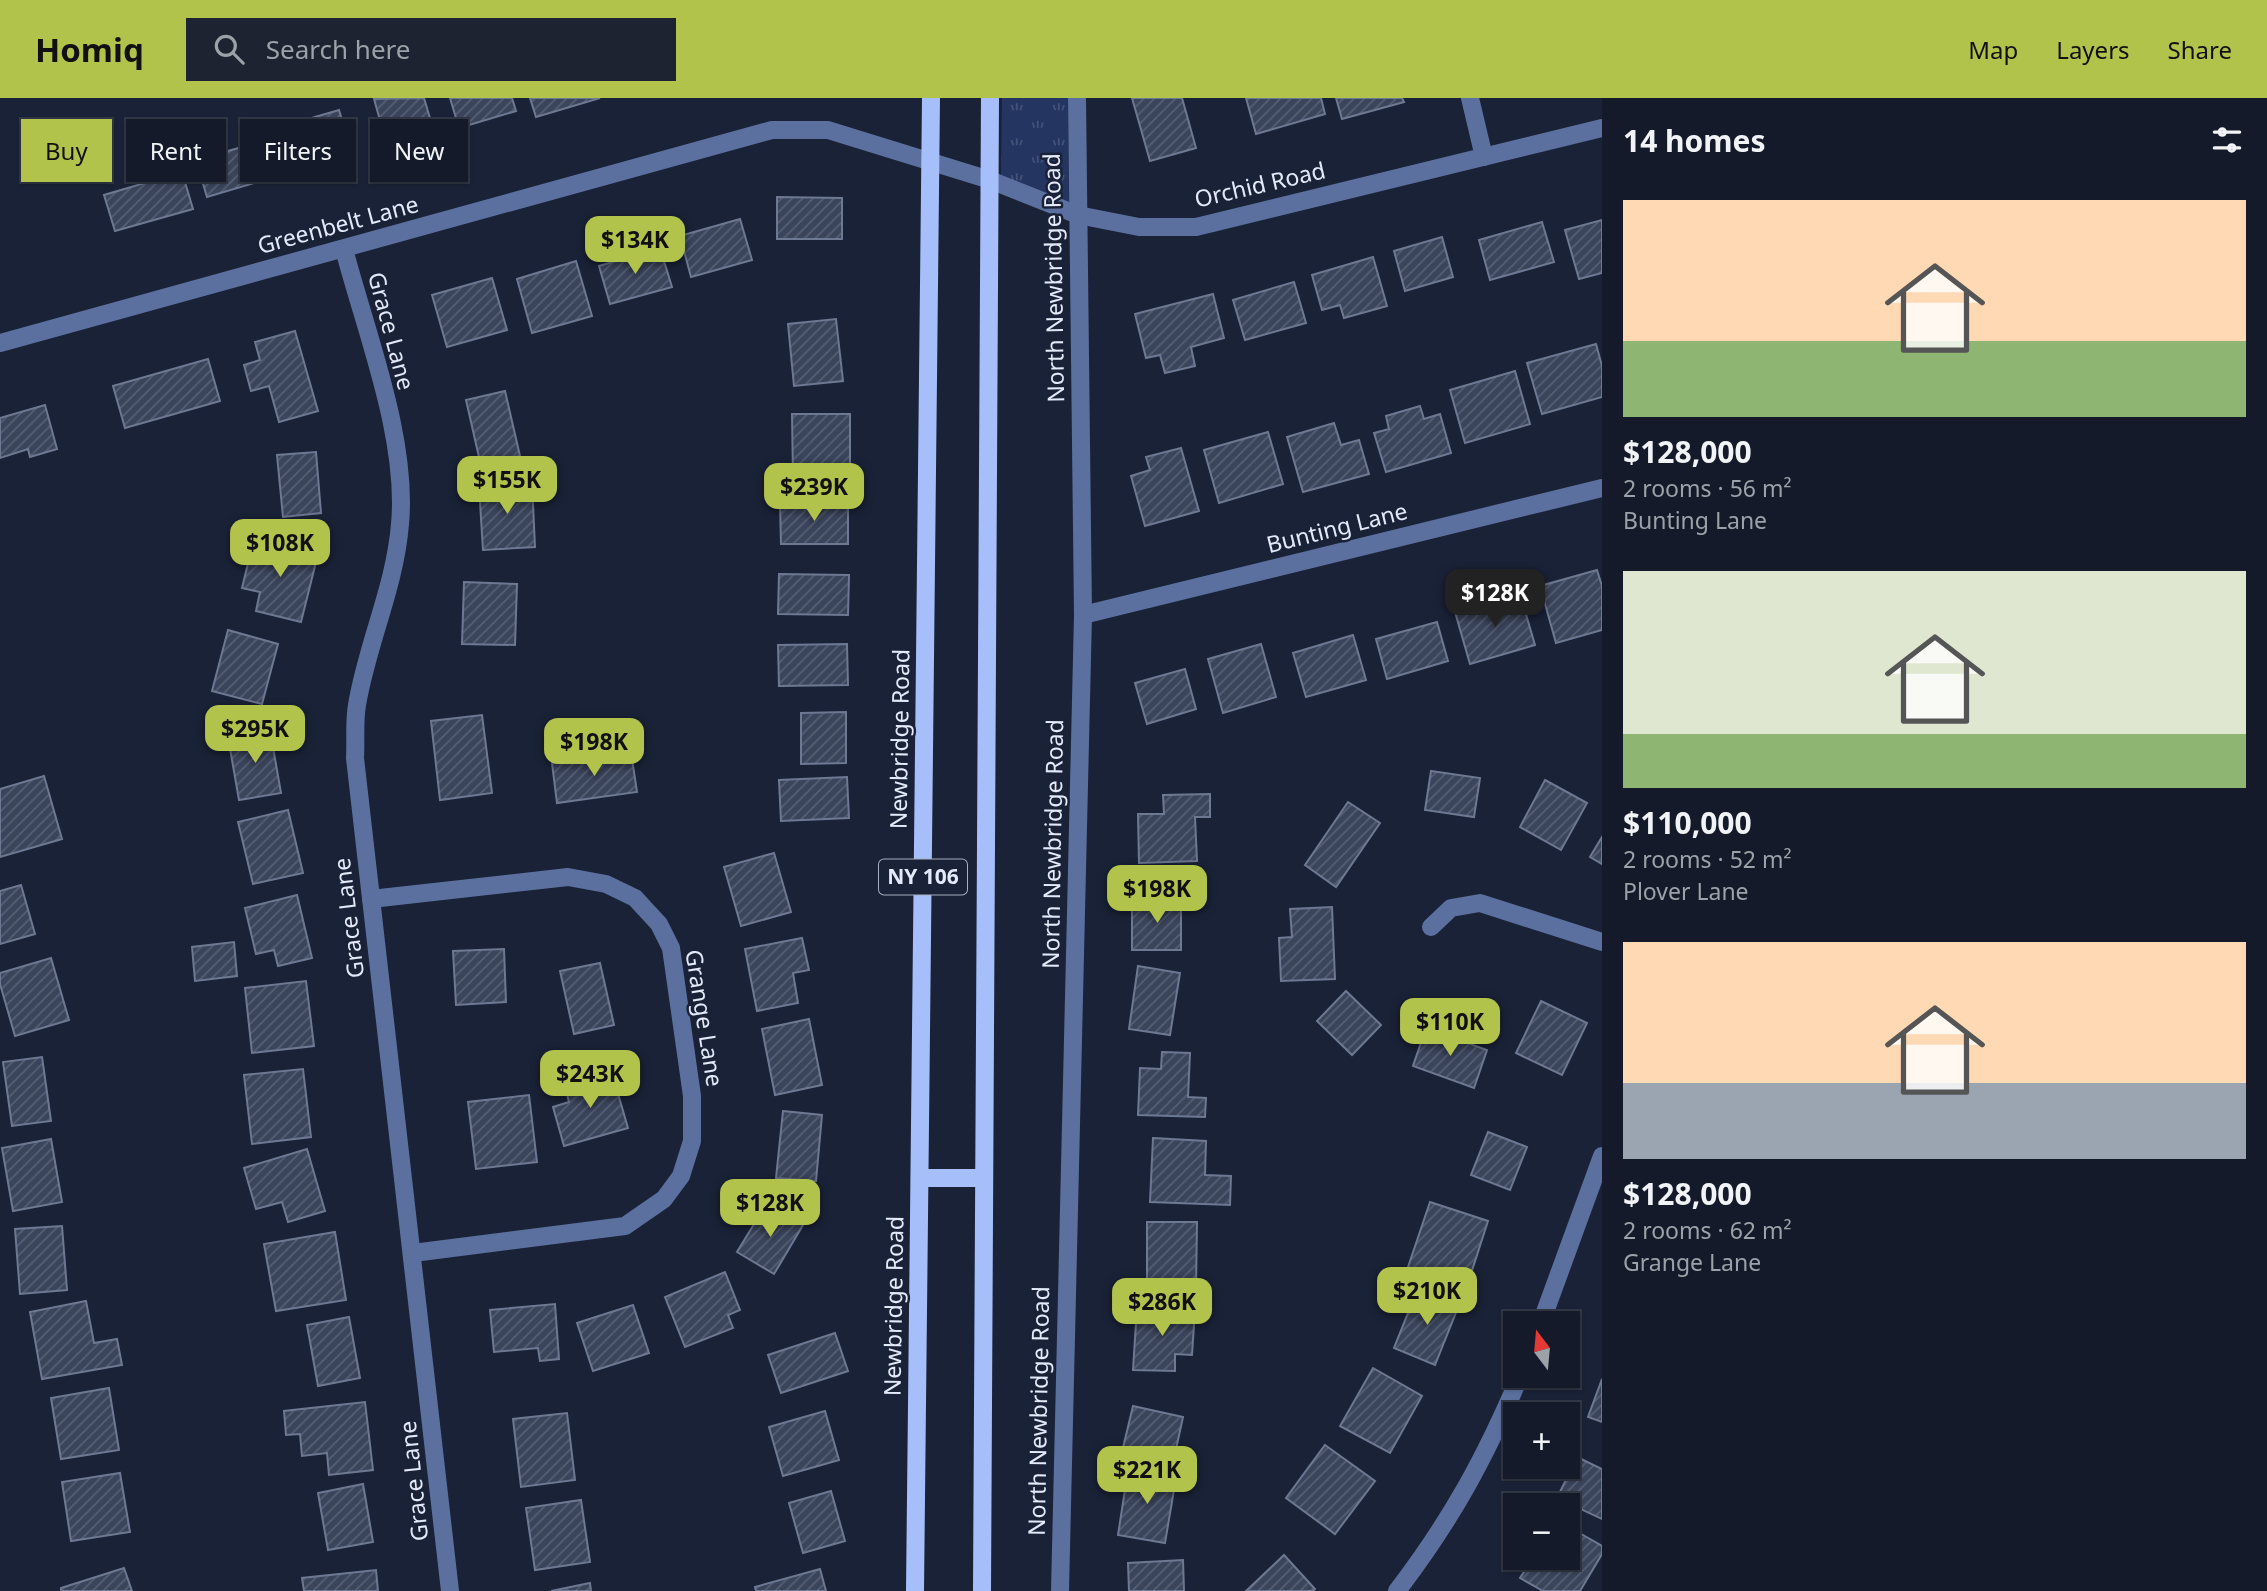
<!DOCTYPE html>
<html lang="en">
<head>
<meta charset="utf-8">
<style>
	body { margin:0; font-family:"Noto Sans",sans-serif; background:#1d2331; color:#f1f3f6; height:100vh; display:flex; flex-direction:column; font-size:26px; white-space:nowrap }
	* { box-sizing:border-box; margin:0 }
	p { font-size:23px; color:#9da1a8 }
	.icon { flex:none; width:38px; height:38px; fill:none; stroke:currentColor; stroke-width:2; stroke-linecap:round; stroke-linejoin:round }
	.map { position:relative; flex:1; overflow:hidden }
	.side { display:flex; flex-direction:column; background:#141a29; width:665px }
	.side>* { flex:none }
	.guide { position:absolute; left:21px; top:21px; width:665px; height:63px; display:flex; gap:14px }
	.needle { width:46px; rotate:344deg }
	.controls { position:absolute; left:1503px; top:1213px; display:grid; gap:14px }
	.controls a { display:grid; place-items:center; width:77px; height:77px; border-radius:0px; background:#141a29; box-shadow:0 2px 5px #0004,0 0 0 2px #333846; font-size:35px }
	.price { position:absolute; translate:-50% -60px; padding:0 16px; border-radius:14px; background:#b2c34c; color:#111; font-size:23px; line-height:46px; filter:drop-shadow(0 2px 4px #0008) }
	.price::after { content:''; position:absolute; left:50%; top:42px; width:21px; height:16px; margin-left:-10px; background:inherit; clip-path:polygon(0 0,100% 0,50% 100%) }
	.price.on { background:#222; color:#fff }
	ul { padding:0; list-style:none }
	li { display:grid; align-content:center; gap:14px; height:371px; padding:0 21px }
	li span { display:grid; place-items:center; height:217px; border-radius:0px; color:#555 }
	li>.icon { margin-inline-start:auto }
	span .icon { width:126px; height:126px; fill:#fffc; stroke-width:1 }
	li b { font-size:30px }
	h2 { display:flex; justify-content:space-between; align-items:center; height:84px; padding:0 21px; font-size:30px }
	.tag { padding:0 24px; border-radius:0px; background:#141a29; box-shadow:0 2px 5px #0004,0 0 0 2px #333846; font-size:24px; line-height:63px }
	.tag.on { background:#b2c34c; color:#111 }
	header { display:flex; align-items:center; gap:42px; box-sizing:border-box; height:98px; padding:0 35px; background:#b2c34c; color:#111 }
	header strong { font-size:33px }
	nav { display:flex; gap:38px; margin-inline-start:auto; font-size:24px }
	.search { width:490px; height:63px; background:#1d2331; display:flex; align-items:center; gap:18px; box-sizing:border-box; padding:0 24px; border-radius:0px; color:#9da1a8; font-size:26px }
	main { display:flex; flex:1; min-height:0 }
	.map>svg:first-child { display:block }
	.grass { fill:url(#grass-tufts) }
	.building { fill:url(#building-hatch); stroke:#6d7892; stroke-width:2 }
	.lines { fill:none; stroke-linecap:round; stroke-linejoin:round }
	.minor { stroke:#5c709f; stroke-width:18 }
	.major { stroke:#a6bffa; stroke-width:18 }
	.labels { text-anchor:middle; stroke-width:5; stroke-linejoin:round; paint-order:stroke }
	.shield { fill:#1a2237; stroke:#a7aebf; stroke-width:2 }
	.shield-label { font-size:21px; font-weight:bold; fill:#e4eaf9 }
	.street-label { font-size:23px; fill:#e4eaf9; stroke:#1a2237 }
</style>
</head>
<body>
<header>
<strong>Homiq</strong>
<div class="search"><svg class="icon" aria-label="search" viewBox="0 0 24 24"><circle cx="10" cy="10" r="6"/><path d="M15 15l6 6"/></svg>Search here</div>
<nav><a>Map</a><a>Layers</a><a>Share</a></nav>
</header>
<main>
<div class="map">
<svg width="1602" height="1493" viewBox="0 0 1602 1493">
	<defs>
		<pattern id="grass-tufts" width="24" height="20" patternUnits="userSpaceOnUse" patternTransform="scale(1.75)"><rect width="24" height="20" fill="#243562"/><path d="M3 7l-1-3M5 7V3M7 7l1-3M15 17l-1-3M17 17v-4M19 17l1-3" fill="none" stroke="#445279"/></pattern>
		<pattern id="building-hatch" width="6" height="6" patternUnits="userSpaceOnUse" patternTransform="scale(1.75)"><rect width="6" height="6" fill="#3a445b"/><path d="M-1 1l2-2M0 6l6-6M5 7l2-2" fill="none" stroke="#565f73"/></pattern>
	</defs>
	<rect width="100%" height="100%" fill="#1a2237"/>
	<polygon class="grass" points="1002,0 1068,0 1069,108 1001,78"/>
	<g class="building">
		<polygon points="424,0 432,27 385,40 374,1"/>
		<polygon points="450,0 512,0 516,13 459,30"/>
		<polygon points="530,0 600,0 536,19"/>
		<polygon points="1132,0 1182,0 1196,50 1150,63"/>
		<polygon points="1246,0 1321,0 1325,16 1256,36"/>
		<polygon points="1336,0 1402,0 1404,4 1342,21"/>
		<polygon points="339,12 350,48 288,66 277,30"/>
		<polygon points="260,44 271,80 207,99 196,62"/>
		<polygon points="182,74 193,111 115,133 104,97"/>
		<polygon points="777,99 842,100 842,141 777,141"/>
		<polygon points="740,121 752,162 691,179 680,138"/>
		<polygon points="1602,122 1602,175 1579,181 1565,132"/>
		<polygon points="1542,124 1554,164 1490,182 1479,142"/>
		<polygon points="1442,139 1453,179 1405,193 1394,153"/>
		<polygon points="660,150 672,189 610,206 599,168"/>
		<polygon points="1373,159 1387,208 1344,220 1340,207 1322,212 1312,177"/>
		<polygon points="576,163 592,218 532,235 517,181"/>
		<polygon points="492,180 507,232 447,249 432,197"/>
		<polygon points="1294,184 1306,225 1245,242 1233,202"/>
		<polygon points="1213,196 1224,240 1191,249 1195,268 1165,275 1160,257 1146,260 1135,216"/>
		<polygon points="836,221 843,283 794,288 788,226"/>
		<polygon points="295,233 318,313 279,324 269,288 251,293 244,267 260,262 255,244"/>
		<polygon points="1596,246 1602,268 1602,299 1542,316 1527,265"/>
		<polygon points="208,261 220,303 125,330 113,288"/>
		<polygon points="1515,273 1530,326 1465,345 1450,292"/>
		<polygon points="505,293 520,358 481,368 466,302"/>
		<polygon points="45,307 57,351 30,359 28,351 0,360 0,320"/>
		<polygon points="1420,308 1424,321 1440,316 1451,355 1386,374 1374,335 1389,331 1386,318"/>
		<polygon points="792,316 850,316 850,380 793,380"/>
		<polygon points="1334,325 1341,347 1359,342 1369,376 1303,394 1287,339"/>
		<polygon points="1268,334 1283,386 1219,405 1204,352"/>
		<polygon points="1181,350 1199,413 1145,428 1131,378 1150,372 1146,359"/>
		<polygon points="316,354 321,415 283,419 277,357"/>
		<polygon points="532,385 535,449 483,452 479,388"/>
		<polygon points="780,405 848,405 848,446 781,446"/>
		<polygon points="254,441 318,456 301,524 256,513 260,494 242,490"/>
		<polygon points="1597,472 1602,488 1602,532 1556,545 1540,488"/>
		<polygon points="779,476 849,477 848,517 778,516"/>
		<polygon points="464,484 517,486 515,547 462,546"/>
		<polygon points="1520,496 1535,547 1470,566 1455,514"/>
		<polygon points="1437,524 1448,563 1387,581 1376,541"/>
		<polygon points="228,532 278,546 262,606 212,593"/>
		<polygon points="1353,537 1366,582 1306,599 1293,555"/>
		<polygon points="847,546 848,587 779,588 778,547"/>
		<polygon points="1261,546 1276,599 1223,615 1208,561"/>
		<polygon points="1185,571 1196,611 1147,626 1135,585"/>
		<polygon points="846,614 846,665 801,666 801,615"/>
		<polygon points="482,617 492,695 440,702 431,623"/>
		<polygon points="270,632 281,695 239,702 228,639"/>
		<polygon points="631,654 637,694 557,705 552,665"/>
		<polygon points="1431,673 1480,680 1474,719 1425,712"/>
		<polygon points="44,678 62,741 0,759 0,691"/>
		<polygon points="847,679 849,720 781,723 779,682"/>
		<polygon points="1545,682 1587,705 1561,752 1520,729"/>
		<polygon points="1210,696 1210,719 1195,719 1197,763 1139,765 1138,716 1164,716 1163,697"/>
		<polygon points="1348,704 1380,725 1336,789 1305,767"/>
		<polygon points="288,712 303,775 253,786 238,724"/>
		<polygon points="1602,739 1602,766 1590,759"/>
		<polygon points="774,755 791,814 741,828 724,769"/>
		<polygon points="21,787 35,836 0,846 0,793"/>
		<polygon points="297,797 312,860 278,868 274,852 256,856 245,810"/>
		<polygon points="1181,802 1181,852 1132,852 1132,803"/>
		<polygon points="1332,809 1335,881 1281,883 1279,840 1292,839 1290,811"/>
		<polygon points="802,840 809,872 793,875 798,905 757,913 745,851"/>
		<polygon points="234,844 237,878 195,883 192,849"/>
		<polygon points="504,851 506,904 456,907 453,853"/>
		<polygon points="51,860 69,922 15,938 0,886 0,875"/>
		<polygon points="600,865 614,927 574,936 560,873"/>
		<polygon points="1138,868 1180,875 1170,937 1129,931"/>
		<polygon points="306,883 314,948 252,955 245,890"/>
		<polygon points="1346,893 1381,927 1352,957 1317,923"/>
		<polygon points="1541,903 1587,925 1562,977 1516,955"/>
		<polygon points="809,921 822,987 775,997 762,931"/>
		<polygon points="1426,930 1487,952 1474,990 1413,968"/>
		<polygon points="1162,954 1190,955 1188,999 1206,1000 1205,1019 1138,1017 1140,970 1161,971"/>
		<polygon points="42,959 51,1023 12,1028 3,964"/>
		<polygon points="303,971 311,1039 252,1046 244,977"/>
		<polygon points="612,975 628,1030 564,1048 553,1009 569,1004 565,988"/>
		<polygon points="529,997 537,1064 476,1071 468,1004"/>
		<polygon points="783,1013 822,1017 816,1083 776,1080"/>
		<polygon points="1488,1034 1527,1049 1510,1092 1471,1077"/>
		<polygon points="1153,1040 1206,1043 1205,1077 1231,1078 1230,1107 1150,1104"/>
		<polygon points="51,1041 62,1104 13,1113 2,1050"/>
		<polygon points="307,1051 325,1113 288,1124 282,1104 256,1111 244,1070"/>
		<polygon points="1430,1104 1488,1123 1467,1188 1408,1169"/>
		<polygon points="767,1105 803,1127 774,1176 737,1154"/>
		<polygon points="1147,1124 1197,1124 1196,1190 1147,1189"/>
		<polygon points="62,1128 67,1192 20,1196 15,1131"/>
		<polygon points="335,1134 346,1202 276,1213 264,1146"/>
		<polygon points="725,1174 740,1212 728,1217 733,1230 685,1249 665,1199"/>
		<polygon points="1418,1190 1459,1207 1435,1267 1394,1250"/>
		<polygon points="86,1203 94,1245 117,1241 122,1267 42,1281 30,1214"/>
		<polygon points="555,1206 559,1261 540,1263 538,1250 494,1254 490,1212"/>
		<polygon points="633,1207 649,1255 593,1273 577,1225"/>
		<polygon points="1137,1209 1195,1212 1192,1257 1175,1256 1175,1273 1133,1272"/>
		<polygon points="349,1219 360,1280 318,1288 307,1227"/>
		<polygon points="835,1235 848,1273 781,1295 768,1257"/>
		<polygon points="1373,1270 1422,1298 1390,1355 1340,1328"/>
		<polygon points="1602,1281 1602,1324 1588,1319"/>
		<polygon points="109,1290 119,1352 61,1361 51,1300"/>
		<polygon points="365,1304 373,1372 329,1377 327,1355 302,1358 300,1336 286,1337 284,1313"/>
		<polygon points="1133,1308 1183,1319 1173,1365 1122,1354"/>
		<polygon points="825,1313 839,1362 783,1378 769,1329"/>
		<polygon points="567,1315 575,1382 521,1389 513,1321"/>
		<polygon points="1325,1347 1375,1383 1335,1436 1286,1400"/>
		<polygon points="1577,1359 1602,1371 1602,1421 1557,1400"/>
		<polygon points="1128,1372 1176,1380 1165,1445 1118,1437"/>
		<polygon points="120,1375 130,1434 71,1443 62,1384"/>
		<polygon points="363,1386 373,1444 328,1452 318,1395"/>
		<polygon points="831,1393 845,1443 803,1455 789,1405"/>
		<polygon points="581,1402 590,1464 535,1472 526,1410"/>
		<polygon points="1576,1433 1602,1448 1602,1456 1580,1493 1543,1493 1520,1480 1533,1460 1568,1460 1568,1446"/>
		<polygon points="1284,1457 1315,1491 1313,1493 1246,1493"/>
		<polygon points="1183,1462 1184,1493 1129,1493 1128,1465"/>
		<polygon points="124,1470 132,1493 61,1493 61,1490"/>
		<polygon points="820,1471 826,1493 756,1493 755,1489"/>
		<polygon points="376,1472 378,1493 304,1493 302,1480"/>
		<polygon points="590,1485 591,1493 551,1493"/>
	</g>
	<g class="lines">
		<g class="minor">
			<polyline points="1470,0 1484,59"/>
			<path d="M344 151C366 235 408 340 400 426 395 489 367 546 357 607 354 624 356 643 355 660L450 1493"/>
			<polyline points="0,245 772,32 828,32 990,82 1078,117 1139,129 1196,129 1602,30"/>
			<polyline points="1083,517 1602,390"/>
			<polyline points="371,801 568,779 606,786 635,800 659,826 671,850 692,998 692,1043 681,1078 664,1101 625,1128 413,1155"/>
			<polyline points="1431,829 1451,810 1480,805 1602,844"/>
			<polyline points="1541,1225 1602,1058"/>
			<polyline points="1060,1493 1083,517 1077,0"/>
			<path d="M1397 1493C1452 1421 1485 1360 1520 1278"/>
		</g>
		<g class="major">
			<polyline points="920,1080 984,1080"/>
			<polyline points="915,1493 931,0"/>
			<polyline points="982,1493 990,0"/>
		</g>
	</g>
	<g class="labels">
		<rect class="shield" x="879" y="761.5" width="88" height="35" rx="5"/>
		<g class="shield-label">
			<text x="923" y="786">NY 106</text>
		</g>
		<g class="street-label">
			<text transform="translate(1260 87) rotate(-13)" y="8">Orchid Road</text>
			<text transform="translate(338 127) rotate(-15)" y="8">Greenbelt Lane</text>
			<text transform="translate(1054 180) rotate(-91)" y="8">North Newbridge Road</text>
			<text transform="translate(391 233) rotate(75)" y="8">Grace Lane</text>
			<text transform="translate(1337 430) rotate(-14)" y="8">Bunting Lane</text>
			<text transform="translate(900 641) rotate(-89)" y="8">Newbridge Road</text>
			<text transform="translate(1053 746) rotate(-89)" y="8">North Newbridge Road</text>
			<text transform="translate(349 820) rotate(-97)" y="8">Grace Lane</text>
			<text transform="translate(704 920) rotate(81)" y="8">Grange Lane</text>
			<text transform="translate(894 1208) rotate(-89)" y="8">Newbridge Road</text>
			<text transform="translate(1039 1313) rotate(-89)" y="8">North Newbridge Road</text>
			<text transform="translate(414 1383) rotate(-96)" y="8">Grace Lane</text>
		</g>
	</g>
</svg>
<div class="controls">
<a><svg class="needle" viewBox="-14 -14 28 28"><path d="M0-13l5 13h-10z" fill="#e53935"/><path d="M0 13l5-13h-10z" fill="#9da1a8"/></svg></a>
<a>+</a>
<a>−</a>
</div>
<b class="price" style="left:635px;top:178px">$134K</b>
<b class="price" style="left:507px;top:418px">$155K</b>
<b class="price" style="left:814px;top:425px">$239K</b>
<b class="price" style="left:280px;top:481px">$108K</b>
<b class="price on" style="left:1495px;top:531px">$128K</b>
<b class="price" style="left:255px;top:667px">$295K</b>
<b class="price" style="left:594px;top:680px">$198K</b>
<b class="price" style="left:1157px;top:827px">$198K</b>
<b class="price" style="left:1450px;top:960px">$110K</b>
<b class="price" style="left:590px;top:1012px">$243K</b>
<b class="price" style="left:770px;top:1141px">$128K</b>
<b class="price" style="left:1427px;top:1229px">$210K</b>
<b class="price" style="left:1162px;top:1240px">$286K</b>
<b class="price" style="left:1147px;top:1408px">$221K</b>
<div class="guide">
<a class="tag on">Buy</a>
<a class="tag">Rent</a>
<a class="tag">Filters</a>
<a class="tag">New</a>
</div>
</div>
<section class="side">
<h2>14 homes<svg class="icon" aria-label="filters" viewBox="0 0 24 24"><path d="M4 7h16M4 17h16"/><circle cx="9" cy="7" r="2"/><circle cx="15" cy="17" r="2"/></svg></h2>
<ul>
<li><span style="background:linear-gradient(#ffd9b3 65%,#8fb573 0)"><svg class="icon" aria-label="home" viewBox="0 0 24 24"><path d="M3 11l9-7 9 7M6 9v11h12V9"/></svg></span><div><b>$128,000</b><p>2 rooms · 56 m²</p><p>Bunting Lane</p></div></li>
<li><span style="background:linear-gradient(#dfe7d0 75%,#8fb573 0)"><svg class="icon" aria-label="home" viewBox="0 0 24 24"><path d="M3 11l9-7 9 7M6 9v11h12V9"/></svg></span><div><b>$110,000</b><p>2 rooms · 52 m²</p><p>Plover Lane</p></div></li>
<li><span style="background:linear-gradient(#ffd9b3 65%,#9aa5b1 0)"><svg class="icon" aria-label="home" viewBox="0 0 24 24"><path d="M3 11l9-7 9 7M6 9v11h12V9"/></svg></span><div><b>$128,000</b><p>2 rooms · 62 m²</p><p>Grange Lane</p></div></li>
</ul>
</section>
</main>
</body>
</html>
